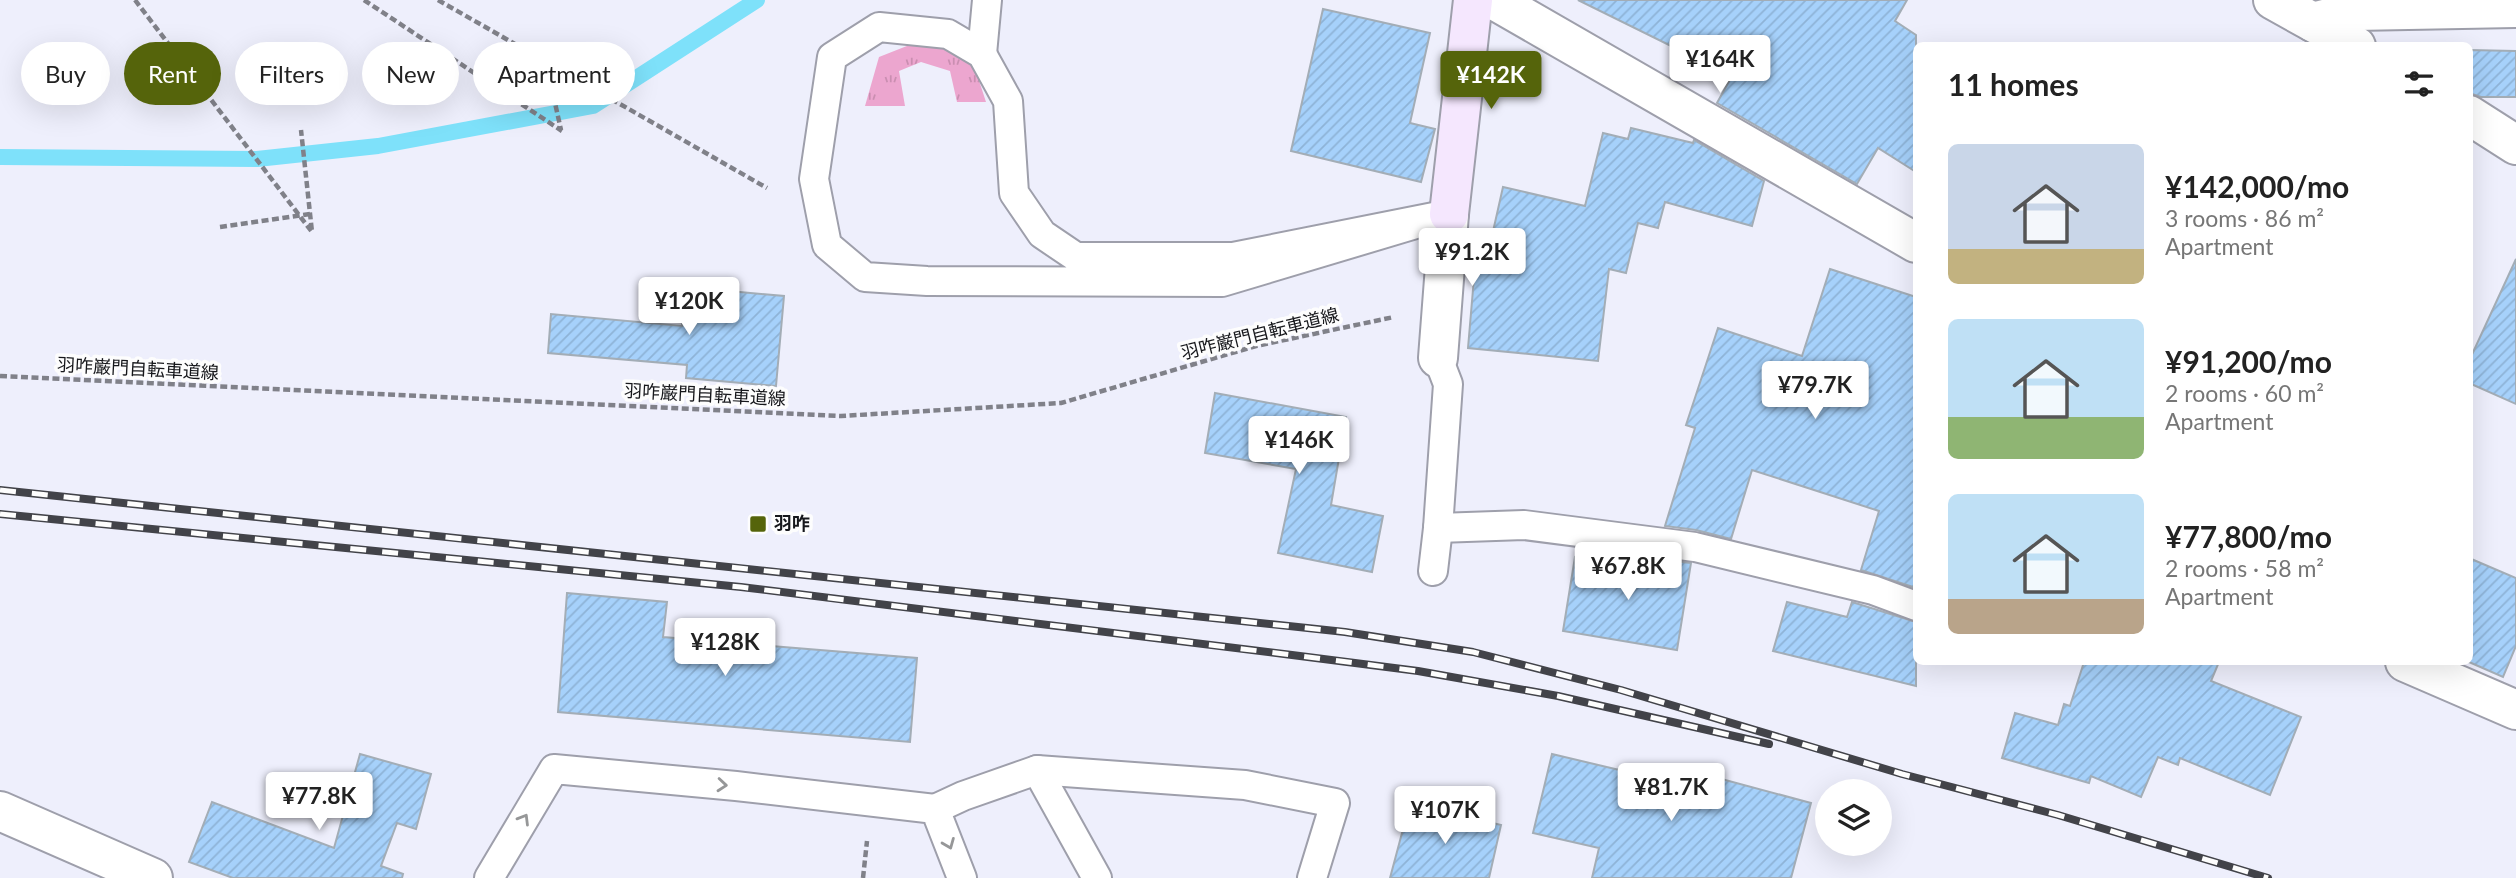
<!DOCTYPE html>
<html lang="en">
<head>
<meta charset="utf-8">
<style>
	body { margin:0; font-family:Lato,"Noto Sans JP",sans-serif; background:#f2f2f2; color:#222; height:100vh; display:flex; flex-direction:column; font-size:26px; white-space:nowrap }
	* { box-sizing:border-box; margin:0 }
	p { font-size:23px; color:#767676 }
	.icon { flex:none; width:38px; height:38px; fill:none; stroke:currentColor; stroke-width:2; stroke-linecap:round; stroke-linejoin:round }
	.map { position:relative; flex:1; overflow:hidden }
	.sheet { position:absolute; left:1913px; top:42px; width:560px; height:623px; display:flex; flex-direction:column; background:#fff; border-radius:10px; box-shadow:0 7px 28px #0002 }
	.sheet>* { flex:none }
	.guide { position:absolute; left:21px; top:42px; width:665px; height:63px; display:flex; gap:14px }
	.fabs { position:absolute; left:1815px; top:779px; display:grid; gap:14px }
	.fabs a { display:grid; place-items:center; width:77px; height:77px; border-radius:50%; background:#fff; box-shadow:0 7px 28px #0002; font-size:35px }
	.price { position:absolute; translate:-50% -60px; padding:0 16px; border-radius:7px; background:#fff; color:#222; font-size:23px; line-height:46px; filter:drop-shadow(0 2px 4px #0008) }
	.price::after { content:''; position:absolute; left:50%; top:42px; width:21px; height:16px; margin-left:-10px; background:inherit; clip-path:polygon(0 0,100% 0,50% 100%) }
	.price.on { background:#55640b; color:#fff }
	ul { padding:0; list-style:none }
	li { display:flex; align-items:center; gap:21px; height:175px; padding:0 35px }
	li span { display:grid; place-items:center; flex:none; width:196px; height:140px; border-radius:10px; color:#555 }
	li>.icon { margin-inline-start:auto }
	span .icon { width:84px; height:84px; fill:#fffc; stroke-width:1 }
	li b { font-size:30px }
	h2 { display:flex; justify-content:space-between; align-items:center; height:84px; padding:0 35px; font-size:30px }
	.tag { padding:0 24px; border-radius:32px; background:#fff; box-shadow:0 7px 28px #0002; font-size:24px; line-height:63px }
	.tag.on { background:#55640b; color:#fff }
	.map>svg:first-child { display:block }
	.grass { fill:url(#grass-tufts) }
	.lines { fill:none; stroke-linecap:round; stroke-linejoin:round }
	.stream { stroke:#7ee1fa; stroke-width:16 }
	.building { fill:url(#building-hatch); stroke:#a3adb6; stroke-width:2 }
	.lane-casing { stroke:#9e9fab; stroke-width:32 }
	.street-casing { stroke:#9e9fab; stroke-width:42 }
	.secondary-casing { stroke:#9e9fab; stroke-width:42 }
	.path { stroke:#808189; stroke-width:4.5; stroke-dasharray:7 3.5; stroke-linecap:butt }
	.lane { stroke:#fff; stroke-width:28 }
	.street { stroke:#fff; stroke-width:38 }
	.secondary { stroke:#f5e7fe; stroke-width:38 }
	.rail-casing { stroke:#424349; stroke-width:8 }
	.rail { stroke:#fdfdfd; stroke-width:5; stroke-dasharray:16; stroke-linecap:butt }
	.oneway { stroke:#969798 }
	.poi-dot { fill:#55640b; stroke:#fdfdfd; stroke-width:2.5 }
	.labels { text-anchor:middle; stroke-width:7; stroke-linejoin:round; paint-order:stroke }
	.street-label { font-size:18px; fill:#16171b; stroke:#fdfdfd }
	.poi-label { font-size:18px; font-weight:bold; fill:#16171b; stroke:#fdfdfd; text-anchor:start }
</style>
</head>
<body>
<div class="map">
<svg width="2516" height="878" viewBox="0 0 2516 878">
	<defs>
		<pattern id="grass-tufts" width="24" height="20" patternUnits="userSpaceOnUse" patternTransform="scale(1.75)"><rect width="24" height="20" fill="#eca6cf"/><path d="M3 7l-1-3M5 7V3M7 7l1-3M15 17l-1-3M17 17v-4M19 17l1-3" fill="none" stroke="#ca8eb1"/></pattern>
		<pattern id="building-hatch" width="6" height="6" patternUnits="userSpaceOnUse" patternTransform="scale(1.75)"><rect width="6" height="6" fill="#a6d1fb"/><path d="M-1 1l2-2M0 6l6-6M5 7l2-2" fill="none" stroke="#8eb3d7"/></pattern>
	</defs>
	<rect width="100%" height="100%" fill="#eeeffc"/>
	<polygon class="grass" points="917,42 948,43 972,59 986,102 957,102 950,71 921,62 899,71 905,106 865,106 879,57"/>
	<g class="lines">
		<polyline class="stream" points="0,157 257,159 378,146 593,106 757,0"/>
	</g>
	<g class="building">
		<polygon points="1578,0 1907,0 1895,21 1916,35 1916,172 1878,148 1857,184 1717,103 1732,76"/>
		<polygon points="1323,9 1430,33 1410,123 1435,129 1421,182 1291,151"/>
		<polygon points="2469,50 2516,51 2516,97 2481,97 2469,93"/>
		<polygon points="1631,128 1693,143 1694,140 1764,181 1752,226 1665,202 1658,228 1638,223 1626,273 1609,269 1598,361 1468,348 1475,266 1485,267 1503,187 1585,206 1603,133 1628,139"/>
		<polygon points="2516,259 2516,404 2469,383 2469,361"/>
		<polygon points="1830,269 1916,297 1916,588 1861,570 1879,511 1752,470 1731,539 1696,530 1665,526 1695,428 1686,425 1718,328 1802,356"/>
		<polygon points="686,287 784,296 776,386 686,378 687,365 548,353 551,314 682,326"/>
		<polygon points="1215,393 1346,417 1331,505 1383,516 1372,572 1278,553 1296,469 1205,453"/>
		<polygon points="1575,557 1652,570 1655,559 1691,563 1677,650 1563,631"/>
		<polygon points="2469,558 2516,578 2516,646 2503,677 2469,662"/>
		<polygon points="567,593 667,602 663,637 917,658 910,742 558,712"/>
		<polygon points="1787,602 1847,617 1852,602 1916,622 1916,686 1773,651"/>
		<polygon points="2084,662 2219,662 2211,681 2301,717 2270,795 2180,758 2178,765 2158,757 2141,797 2091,776 2089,783 2002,758 2015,713 2058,725 2064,704 2070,706"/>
		<polygon points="360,754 431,774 416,829 397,823 381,866 403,874 402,878 233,878 189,862 212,802 334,848"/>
		<polygon points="1552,754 1632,773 1634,765 1701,781 1703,774 1811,803 1791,878 1592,878 1599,848 1533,833"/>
		<polygon points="1410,803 1501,825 1489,878 1390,878"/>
	</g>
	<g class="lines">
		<defs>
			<g id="lane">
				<polygon points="879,27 948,34 982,54 1008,101 1014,193 1042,234 1076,257 1233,257 1449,214 1222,282 927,281 865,277 827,245 814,179 832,57"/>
				<polyline points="982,54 987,0"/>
				<polyline points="1438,528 1524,525 1695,547 1873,590 1916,606"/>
				<polyline points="1433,571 1438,528 1448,384 1438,358"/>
				<polyline points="1037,770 1097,878"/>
				<polyline points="935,809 963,796 1037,770 1245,785 1335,803 1312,878"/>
				<polyline points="489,878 554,769 736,786 935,809 962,878"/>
			</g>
			<g id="street">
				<polyline points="1494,0 1916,243"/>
				<polyline points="2273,0 2356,46"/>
				<polyline points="2313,22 2355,11 2516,8"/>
				<polyline points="2469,115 2516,145"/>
				<polyline points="1438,358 1449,214"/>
				<polyline points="2405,662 2516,710"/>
				<polyline points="0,811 153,878"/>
			</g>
			<polyline id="secondary" points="1449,214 1473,0"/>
		</defs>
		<use href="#lane" class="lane-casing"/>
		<use href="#street" class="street-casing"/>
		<use href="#secondary" class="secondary-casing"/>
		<g class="path">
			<polyline points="135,0 312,232 301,130"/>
			<polyline points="364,0 562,131"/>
			<polyline points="438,0 767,188"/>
			<polyline points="551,85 561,130"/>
			<polyline points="220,227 310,214"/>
			<polyline points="0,376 841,416 1061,403 1256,346 1394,317"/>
			<polyline points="863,878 867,841"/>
		</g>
		<use href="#lane" class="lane"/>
		<use href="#street" class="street"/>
		<use href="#secondary" class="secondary"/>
		<defs>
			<g id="rail">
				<polyline points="0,490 1345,632 1473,652 1621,690 1902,774 2058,815 2268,878"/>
				<polyline points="0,514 741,587 1292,655 1418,671 1558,696 1769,744"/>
			</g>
		</defs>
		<use href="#rail" class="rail-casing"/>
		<use href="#rail" class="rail"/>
	</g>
	<defs><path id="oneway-chevron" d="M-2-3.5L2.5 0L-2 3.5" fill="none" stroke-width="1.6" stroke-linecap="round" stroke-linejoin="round" transform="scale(1.75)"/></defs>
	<g class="oneway">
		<use href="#oneway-chevron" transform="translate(722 785) rotate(5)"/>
		<use href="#oneway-chevron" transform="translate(524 819) rotate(-59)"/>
		<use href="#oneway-chevron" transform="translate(949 844) rotate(68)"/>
	</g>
	<rect class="poi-dot" x="749" y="515" width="18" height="18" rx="3.5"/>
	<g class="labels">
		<g class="street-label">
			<text transform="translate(1260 334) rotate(-14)" y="6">羽咋巌門自転車道線</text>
			<text transform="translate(138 369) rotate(3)" y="6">羽咋巌門自転車道線</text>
			<text transform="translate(705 395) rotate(3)" y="6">羽咋巌門自転車道線</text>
		</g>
		<g class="poi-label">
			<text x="774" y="530">羽咋</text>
		</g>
	</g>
</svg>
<div class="fabs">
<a><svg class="icon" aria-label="layers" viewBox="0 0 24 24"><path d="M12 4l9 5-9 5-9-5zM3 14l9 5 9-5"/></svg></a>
</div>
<b class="price" style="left:1720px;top:95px">¥164K</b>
<b class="price on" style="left:1491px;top:111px">¥142K</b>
<b class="price" style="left:1472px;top:288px">¥91.2K</b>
<b class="price" style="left:689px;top:337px">¥120K</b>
<b class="price" style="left:1815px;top:421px">¥79.7K</b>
<b class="price" style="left:1299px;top:476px">¥146K</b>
<b class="price" style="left:1628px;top:602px">¥67.8K</b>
<b class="price" style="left:725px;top:678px">¥128K</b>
<b class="price" style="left:1671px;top:823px">¥81.7K</b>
<b class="price" style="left:319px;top:832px">¥77.8K</b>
<b class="price" style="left:1445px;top:846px">¥107K</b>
<div class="guide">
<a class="tag">Buy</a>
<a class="tag on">Rent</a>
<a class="tag">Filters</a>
<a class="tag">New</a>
<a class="tag">Apartment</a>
</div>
<section class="sheet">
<h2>11 homes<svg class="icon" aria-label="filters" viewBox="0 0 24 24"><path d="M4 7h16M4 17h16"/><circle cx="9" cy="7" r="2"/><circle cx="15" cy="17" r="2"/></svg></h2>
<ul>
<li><span style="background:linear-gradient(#c9d6e8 75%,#c2b280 0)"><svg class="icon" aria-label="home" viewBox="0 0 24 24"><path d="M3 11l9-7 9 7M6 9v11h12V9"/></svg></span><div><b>¥142,000/mo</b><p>3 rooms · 86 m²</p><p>Apartment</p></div></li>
<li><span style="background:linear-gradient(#bfe0f5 70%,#8fb573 0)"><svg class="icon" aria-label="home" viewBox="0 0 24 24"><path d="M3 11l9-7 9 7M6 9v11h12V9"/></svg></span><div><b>¥91,200/mo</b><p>2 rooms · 60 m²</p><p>Apartment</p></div></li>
<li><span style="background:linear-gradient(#bfe0f5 75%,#b9a48a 0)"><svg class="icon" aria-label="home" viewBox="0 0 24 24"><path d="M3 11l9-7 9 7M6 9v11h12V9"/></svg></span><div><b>¥77,800/mo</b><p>2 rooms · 58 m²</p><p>Apartment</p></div></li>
</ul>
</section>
</div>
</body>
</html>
